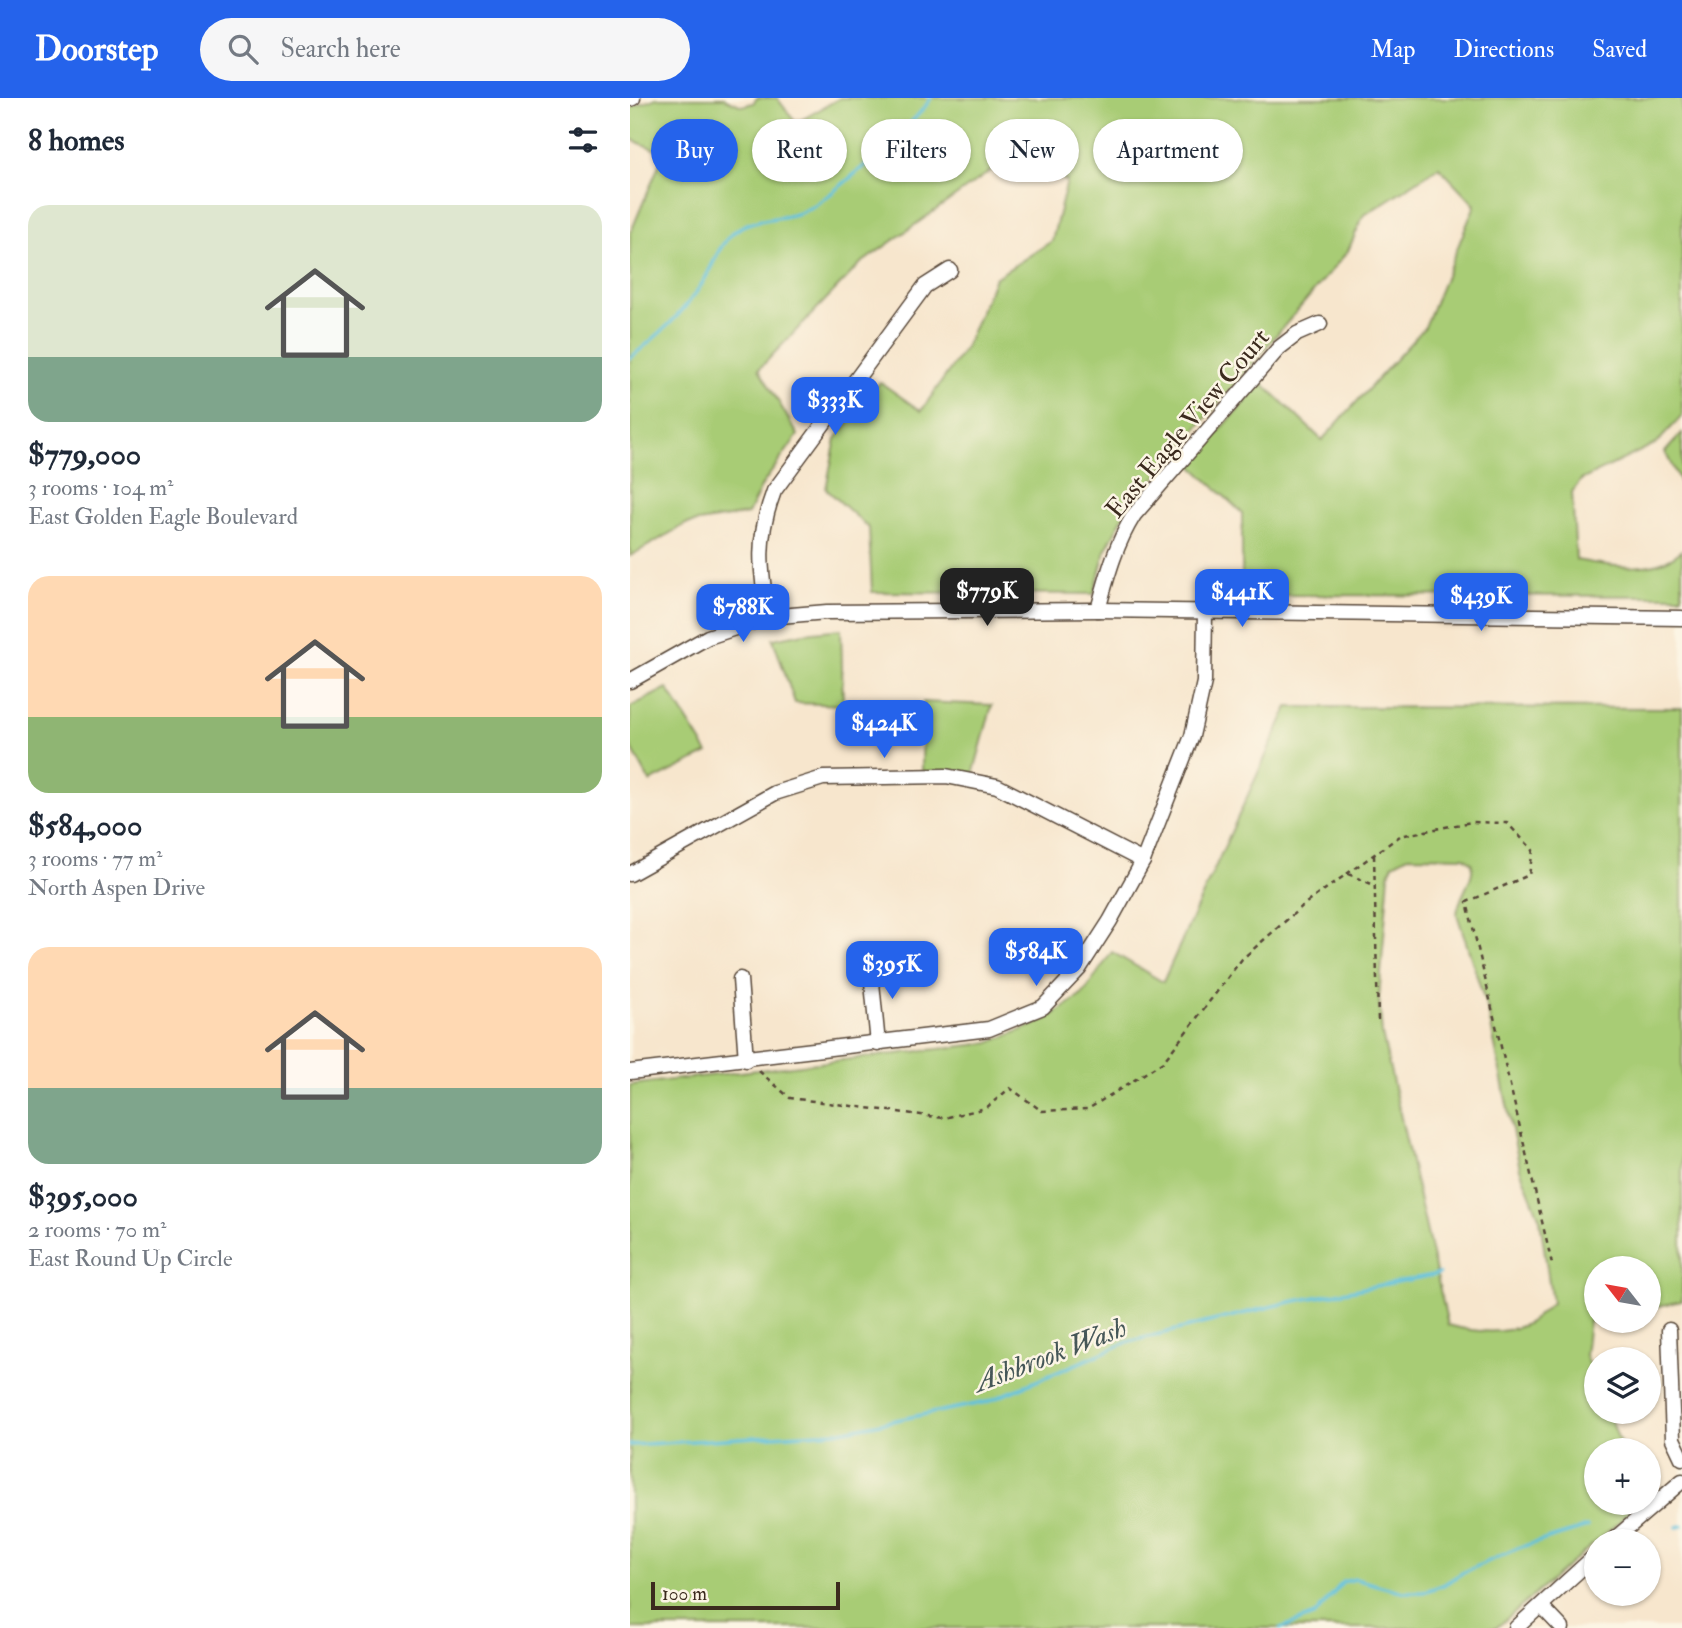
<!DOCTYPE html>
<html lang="en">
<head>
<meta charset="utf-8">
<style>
	body { margin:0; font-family:"IM FELL Double Pica",serif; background:#f6f6f7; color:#1f2937; height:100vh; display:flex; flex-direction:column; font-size:26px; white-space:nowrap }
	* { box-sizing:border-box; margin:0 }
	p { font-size:23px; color:#747a83 }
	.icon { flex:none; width:38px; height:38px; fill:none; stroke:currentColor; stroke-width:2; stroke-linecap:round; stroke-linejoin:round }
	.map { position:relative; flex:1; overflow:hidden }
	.sheet { display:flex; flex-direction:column; background:#fff; width:630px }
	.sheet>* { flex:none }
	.hud { position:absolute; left:21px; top:21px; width:665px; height:63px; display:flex; gap:14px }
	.needle { width:46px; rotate:301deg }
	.tools { position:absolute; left:954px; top:1158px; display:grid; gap:14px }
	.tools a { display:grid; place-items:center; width:77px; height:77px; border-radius:50%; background:#fff; box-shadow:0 2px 5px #0004; font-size:35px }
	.scale { position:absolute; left:21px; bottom:18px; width:189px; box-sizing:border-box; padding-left:7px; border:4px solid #3b2a1e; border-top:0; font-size:19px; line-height:24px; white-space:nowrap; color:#3b2a1e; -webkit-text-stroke:5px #fcf5e5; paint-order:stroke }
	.price { position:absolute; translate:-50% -60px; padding:0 16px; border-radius:14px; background:#2563eb; color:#fff; font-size:23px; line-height:46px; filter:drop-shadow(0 2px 4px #0008) }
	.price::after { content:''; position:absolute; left:50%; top:42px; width:21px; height:16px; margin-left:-10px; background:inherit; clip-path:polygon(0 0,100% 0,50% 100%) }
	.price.current { background:#222; color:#fff }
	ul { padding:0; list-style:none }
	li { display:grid; align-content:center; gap:14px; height:371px; padding:0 28px }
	li span { display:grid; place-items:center; height:217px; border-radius:21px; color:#555 }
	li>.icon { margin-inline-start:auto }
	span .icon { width:126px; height:126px; fill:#fffc; stroke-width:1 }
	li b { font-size:30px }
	h2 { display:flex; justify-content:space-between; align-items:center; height:84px; padding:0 28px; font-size:30px }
	.chip { padding:0 24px; border-radius:32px; background:#fff; box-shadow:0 2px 5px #0004; font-size:24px; line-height:63px }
	.chip.current { background:#2563eb; color:#fff }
	header { display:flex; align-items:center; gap:42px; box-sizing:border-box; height:98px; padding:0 35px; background:#2563eb; color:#fff }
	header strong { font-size:33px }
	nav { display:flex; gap:38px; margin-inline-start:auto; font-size:24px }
	.search { width:490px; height:63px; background:#f6f6f7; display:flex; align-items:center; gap:18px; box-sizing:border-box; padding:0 24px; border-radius:38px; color:#747a83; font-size:26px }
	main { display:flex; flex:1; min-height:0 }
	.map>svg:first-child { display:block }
	.green { fill:#a8cc75; stroke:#727b4a; stroke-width:2; fill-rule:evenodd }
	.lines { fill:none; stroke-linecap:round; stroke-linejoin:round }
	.stream { stroke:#5fc1de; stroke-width:3.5 }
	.minor-casing { stroke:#574638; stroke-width:17 }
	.path { stroke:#574638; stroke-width:2.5; stroke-dasharray:5 5; stroke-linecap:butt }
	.minor { stroke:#fff; stroke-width:14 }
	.labels { text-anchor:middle; stroke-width:5; stroke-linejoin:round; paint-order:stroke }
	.street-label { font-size:26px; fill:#3b2a1e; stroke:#fcf5e5 }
	.water-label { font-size:28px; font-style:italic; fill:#465758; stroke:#fcf5e5 }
</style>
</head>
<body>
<header>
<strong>Doorstep</strong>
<div class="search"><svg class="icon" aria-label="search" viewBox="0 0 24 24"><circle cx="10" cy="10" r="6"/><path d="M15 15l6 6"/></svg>Search here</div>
<nav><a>Map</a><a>Directions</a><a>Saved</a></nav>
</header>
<main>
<section class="sheet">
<h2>8 homes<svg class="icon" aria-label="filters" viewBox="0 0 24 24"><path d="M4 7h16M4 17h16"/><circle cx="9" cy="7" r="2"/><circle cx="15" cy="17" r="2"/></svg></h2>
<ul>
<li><span style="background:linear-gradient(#dfe7d0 70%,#7fa58c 0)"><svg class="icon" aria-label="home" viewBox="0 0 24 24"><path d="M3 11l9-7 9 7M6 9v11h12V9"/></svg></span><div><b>$779,000</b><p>3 rooms · 104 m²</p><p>East Golden Eagle Boulevard</p></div></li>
<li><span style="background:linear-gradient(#ffd9b3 65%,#8fb573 0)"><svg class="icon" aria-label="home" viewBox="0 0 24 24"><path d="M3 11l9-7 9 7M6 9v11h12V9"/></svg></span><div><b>$584,000</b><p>3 rooms · 77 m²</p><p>North Aspen Drive</p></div></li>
<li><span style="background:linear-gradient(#ffd9b3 65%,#7fa58c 0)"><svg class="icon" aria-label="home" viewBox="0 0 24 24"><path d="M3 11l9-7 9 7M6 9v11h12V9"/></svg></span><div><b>$395,000</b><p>2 rooms · 70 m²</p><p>East Round Up Circle</p></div></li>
</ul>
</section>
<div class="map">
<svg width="1052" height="1530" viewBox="0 0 1052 1530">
	<rect width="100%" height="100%" fill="#fcf5e5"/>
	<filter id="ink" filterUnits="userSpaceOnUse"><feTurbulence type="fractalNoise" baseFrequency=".0143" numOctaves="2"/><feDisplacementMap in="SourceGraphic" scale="14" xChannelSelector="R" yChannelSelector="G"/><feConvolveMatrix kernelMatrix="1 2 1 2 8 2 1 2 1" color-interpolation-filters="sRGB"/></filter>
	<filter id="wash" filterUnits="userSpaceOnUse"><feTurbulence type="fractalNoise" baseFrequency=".00686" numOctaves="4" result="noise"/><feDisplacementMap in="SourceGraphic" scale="28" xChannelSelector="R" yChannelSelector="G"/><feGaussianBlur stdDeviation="1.57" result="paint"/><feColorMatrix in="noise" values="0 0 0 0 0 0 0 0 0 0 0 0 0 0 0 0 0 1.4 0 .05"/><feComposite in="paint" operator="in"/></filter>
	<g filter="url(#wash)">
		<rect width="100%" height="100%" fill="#f7e6cd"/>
		<g class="green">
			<path d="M27 0H94L112 8 123 5 127 0H147L166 25 210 0H1052V318L1027 345 951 382 942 394 946 462C978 468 1026 477 1052 452V498L612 497V415L560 366 632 285 692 342 795 229 845 107 809 69 733 118 718 153 495 415 475 453 464 496 242 494 239 430 196 391 206 341 250 284 291 313 335 250 365 180 422 143 437 83 376 62 230 166 129 271 168 337 132 387 118 416 56 426 0 458V136L34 55 0 41V10Z"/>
			<polygon points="1052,335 1052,388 1035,354"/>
			<polygon points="211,531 213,607 165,605 143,541 174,535"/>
			<polygon points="37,590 78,655 20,684 0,647 0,609"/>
			<polygon points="293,604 362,607 343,677 292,673"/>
			<path d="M658 609 1052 610V1203L1019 1210 1018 1171H966V1221L959 1223 955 1257 966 1285V1314H978L993 1353H966V1405H1011L866 1530H0V987L359 945 414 923 453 896 482 854 533 884ZM778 758 834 759 842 765C845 782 829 796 827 816L858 913 890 1071 910 1121 922 1205C914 1211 905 1222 896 1226 871 1238 843 1234 818 1227L752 936 749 900 759 776 763 766Z"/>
		</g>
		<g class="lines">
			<g class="stream">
				<path d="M0 260C30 236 52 217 73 184 85 165 88 145 108 131 124 119 156 122 174 113 199 102 288 23 301 0"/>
				<polyline points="0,1347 206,1334 357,1304 498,1244 660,1204 809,1176"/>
				<polyline points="1047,1429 1052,1428"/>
				<polyline points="651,1530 685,1517 713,1484 725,1481 773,1494 793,1494 813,1487 832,1475 888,1450 957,1429"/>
			</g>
		</g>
	</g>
	<g filter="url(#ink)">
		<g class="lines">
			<defs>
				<g id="minor">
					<polyline points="0,1 3,0"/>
					<path d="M468 512C477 479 485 447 504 417L649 250 667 236 690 226"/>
					<path d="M138 519C130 470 126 441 144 393L295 188 320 172"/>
					<polyline points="0,583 78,539 138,519 197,514 468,512 1052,520"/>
					<polyline points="0,776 145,695 193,680 316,678 367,688 513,763"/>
					<polyline points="240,864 248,946"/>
					<polyline points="110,881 116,962"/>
					<polyline points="0,974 359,931 413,909 449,871 480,823 513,763 562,638 574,584 575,514"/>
					<polyline points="1039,1232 1043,1341 1052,1360"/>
					<polyline points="981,1444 1052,1383"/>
					<polyline points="911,1508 932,1530"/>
					<polyline points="886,1530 966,1457"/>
				</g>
			</defs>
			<use href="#minor" class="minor-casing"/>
			<g class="path">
				<polyline points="744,757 748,923"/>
				<polyline points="718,776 744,787"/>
				<polyline points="129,973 160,1000 314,1020 356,1010 380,990 412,1013 458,1011 533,964 612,861 676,805 770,738 841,724 877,725 903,752 899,777 837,804 922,1166"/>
			</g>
			<use href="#minor" class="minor"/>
		</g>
	</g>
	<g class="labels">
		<g class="street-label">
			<text transform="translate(557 325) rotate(-50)" y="9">East Eagle View Court</text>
		</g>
		<g class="water-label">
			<text transform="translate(420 1256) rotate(-21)" y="10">Ashbrook Wash</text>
		</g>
	</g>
</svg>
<div class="tools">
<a><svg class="needle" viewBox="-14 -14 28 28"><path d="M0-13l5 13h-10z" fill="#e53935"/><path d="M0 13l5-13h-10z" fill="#747a83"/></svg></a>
<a><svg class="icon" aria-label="layers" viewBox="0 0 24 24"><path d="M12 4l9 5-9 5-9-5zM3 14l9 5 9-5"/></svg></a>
<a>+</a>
<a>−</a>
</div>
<div class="scale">100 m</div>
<b class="price" style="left:205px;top:339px">$333K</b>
<b class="price current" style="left:357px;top:530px">$779K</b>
<b class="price" style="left:612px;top:531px">$441K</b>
<b class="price" style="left:851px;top:535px">$439K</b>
<b class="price" style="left:113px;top:546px">$788K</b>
<b class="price" style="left:254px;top:662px">$424K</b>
<b class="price" style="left:406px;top:890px">$584K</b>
<b class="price" style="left:262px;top:903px">$395K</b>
<div class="hud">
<a class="chip current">Buy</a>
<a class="chip">Rent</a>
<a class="chip">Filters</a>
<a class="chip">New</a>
<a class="chip">Apartment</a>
</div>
</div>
</main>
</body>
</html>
